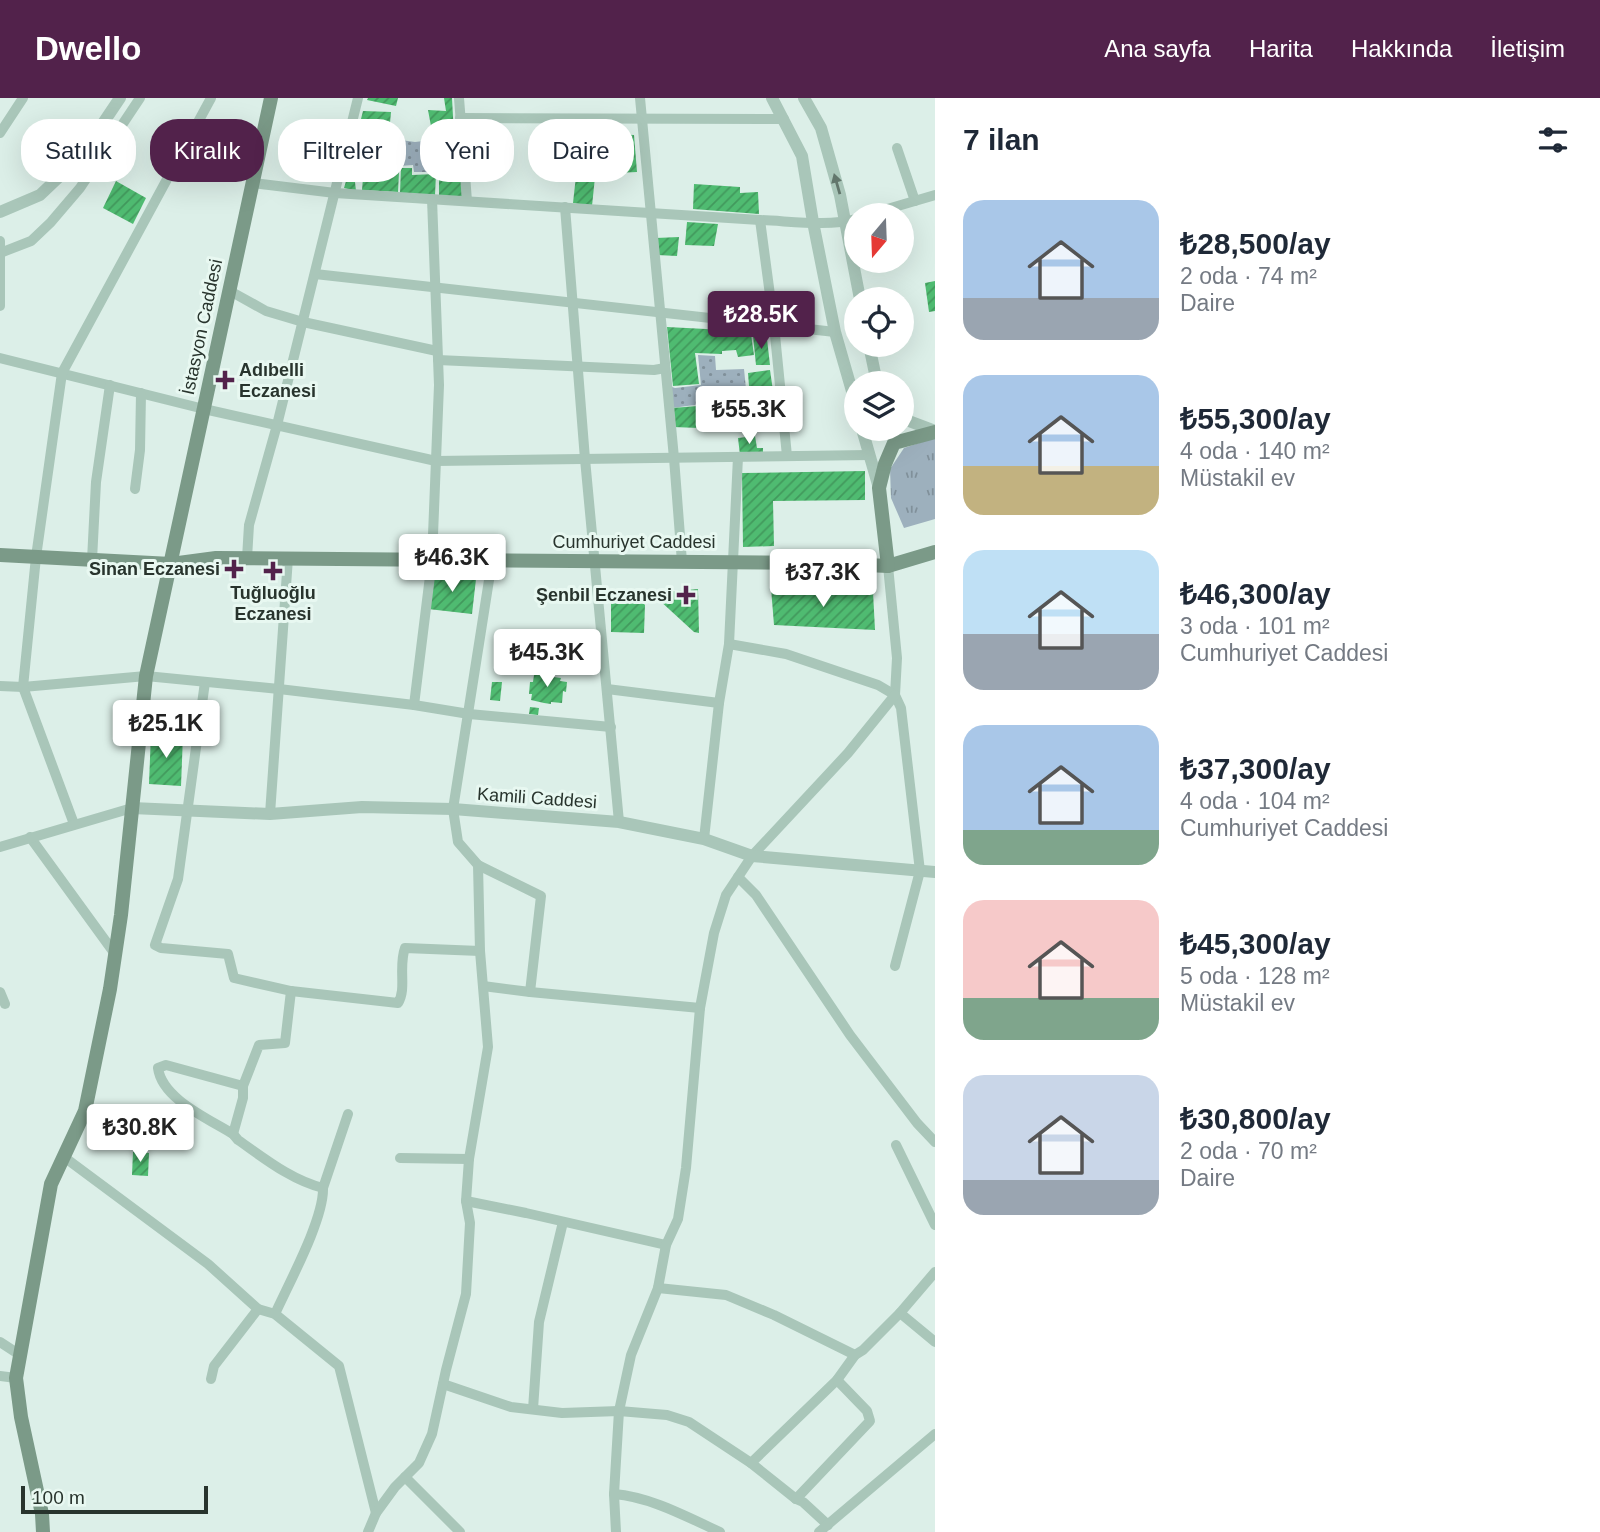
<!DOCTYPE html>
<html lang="tr">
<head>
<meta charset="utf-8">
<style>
	body { margin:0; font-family:Arial,sans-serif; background:#f2f2f3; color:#1f2937; height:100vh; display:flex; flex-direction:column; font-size:26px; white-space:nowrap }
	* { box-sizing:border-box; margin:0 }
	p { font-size:23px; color:#747a83 }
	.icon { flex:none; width:38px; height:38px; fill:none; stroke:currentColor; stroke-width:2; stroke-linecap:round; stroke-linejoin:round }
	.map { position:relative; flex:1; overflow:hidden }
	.panel { display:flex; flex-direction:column; background:#fff; width:665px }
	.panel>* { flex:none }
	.banner { position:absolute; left:21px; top:21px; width:665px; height:63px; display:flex; gap:14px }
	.needle { width:46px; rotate:199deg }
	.fabs { position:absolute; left:844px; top:105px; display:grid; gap:14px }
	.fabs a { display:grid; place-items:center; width:70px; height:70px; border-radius:50%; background:#fff; box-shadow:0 7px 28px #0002; font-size:35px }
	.scale { position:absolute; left:21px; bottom:18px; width:187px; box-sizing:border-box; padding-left:7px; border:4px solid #28342d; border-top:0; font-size:19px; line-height:24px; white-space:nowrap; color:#28342d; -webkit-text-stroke:5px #e8f8f1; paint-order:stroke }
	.price { position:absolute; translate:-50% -60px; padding:0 16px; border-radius:7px; background:#fff; color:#222; font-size:23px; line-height:46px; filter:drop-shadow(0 2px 4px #0008) }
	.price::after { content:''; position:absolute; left:50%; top:42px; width:21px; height:16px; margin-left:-10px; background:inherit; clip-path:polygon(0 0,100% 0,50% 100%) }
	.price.selected { background:#52224b; color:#fff }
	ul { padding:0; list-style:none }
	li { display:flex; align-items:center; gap:21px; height:175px; padding:0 28px }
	li span { display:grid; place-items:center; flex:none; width:196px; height:140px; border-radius:21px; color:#555 }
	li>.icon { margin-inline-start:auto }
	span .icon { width:84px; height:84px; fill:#fffc; stroke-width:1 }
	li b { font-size:30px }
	h2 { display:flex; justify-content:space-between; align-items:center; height:84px; padding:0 28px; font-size:30px }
	.pill { padding:0 24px; border-radius:28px; background:#fff; box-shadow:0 7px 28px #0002; font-size:24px; line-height:63px }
	.pill.selected { background:#52224b; color:#fff }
	header { display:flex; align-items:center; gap:42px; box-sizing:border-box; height:98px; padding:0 35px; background:#52224b; color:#fff }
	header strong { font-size:33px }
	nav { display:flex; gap:38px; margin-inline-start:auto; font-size:24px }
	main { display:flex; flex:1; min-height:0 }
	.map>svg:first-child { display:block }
	.grass { fill:url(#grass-dots) }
	.park { fill:url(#park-tufts) }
	.building { fill:url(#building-hatch) }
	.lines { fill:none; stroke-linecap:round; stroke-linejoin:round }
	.minor { stroke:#a9c6b9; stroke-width:10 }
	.tertiary { stroke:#a9c6b9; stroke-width:12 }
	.secondary { stroke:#7b9a88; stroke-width:14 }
	.oneway { fill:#62766c }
	.poi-dot { fill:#52224b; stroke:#e8f8f1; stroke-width:2.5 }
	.labels { text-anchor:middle; stroke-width:6; stroke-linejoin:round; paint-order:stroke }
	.street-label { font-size:18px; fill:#28342d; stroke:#e8f8f1 }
	.poi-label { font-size:18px; font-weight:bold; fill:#28342d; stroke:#e8f8f1; text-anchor:end }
</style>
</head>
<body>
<header>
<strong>Dwello</strong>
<nav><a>Ana sayfa</a><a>Harita</a><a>Hakkında</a><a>İletişim</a></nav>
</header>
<main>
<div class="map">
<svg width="935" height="1434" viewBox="0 0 935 1434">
	<defs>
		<pattern id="grass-dots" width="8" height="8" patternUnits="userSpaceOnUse" patternTransform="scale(1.75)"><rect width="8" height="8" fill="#9db0bd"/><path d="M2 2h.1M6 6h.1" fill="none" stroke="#80909a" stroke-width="1.8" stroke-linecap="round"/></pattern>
		<pattern id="park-tufts" width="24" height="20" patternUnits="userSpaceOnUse" patternTransform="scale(1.75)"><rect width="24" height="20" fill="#9db0bd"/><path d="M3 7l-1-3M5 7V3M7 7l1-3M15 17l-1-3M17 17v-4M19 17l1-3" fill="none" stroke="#80909a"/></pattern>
		<pattern id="building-hatch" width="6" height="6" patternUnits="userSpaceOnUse" patternTransform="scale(1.75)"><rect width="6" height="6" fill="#4fbb71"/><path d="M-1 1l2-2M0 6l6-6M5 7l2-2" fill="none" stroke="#42995d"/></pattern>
	</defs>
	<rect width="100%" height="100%" fill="#dcefe8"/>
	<g class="grass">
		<polygon points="359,36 415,44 449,40 450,62 431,63 431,74 414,74 413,67 399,68 398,72 375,65 350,64 352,51 369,51 365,41 358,40"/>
		<polygon points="698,257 715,258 716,272 744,271 746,291 727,298 728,315 709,319 702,306 672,310 669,288 675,290 701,287"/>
	</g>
	<polygon class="park" points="931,341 935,341 935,421 904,430 891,400 890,371 904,350"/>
	<g class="building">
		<polygon points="368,0 398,0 396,8 367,2"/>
		<polygon points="444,0 452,0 454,38 433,39 428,12 446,13"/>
		<polygon points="363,13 391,14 389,36 358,33"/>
		<polygon points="575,29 596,30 593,56 575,55"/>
		<polygon points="613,36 634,37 637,74 616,75"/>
		<polygon points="351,66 369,66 368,79 363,78 355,84 356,93 344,90"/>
		<polygon points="401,70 412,70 412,77 436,76 435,97 400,95"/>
		<polygon points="381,73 399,74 398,94 362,92 363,80 379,81"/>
		<polygon points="439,75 461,76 462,99 439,98"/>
		<polygon points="576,78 595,79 592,108 573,105"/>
		<polygon points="116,83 146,100 133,126 103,110"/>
		<polygon points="694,86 740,89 740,95 758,94 759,116 693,111"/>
		<polygon points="687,124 718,126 714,148 685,147"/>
		<polygon points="679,139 677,158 657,157 656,140"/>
		<polygon points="935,183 935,213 929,214 925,185"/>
		<polygon points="904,200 908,211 901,214 901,201"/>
		<polygon points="667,229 706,231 734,235 751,236 754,257 738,259 736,252 722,253 722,256 695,255 699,286 673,288"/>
		<polygon points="753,238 767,241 770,267 756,267"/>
		<polygon points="770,272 774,300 750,301 748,275"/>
		<polygon points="698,308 699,330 673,329 672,310"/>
		<polygon points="755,338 757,350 763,350 763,356 740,357 738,340"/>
		<polygon points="865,373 865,402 773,403 774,448 743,449 742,375"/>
		<polygon points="432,476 476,481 472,516 428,511"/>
		<polygon points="771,490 873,494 875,532 774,527"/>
		<polygon points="698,491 699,535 694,534 658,501 665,494"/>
		<polygon points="636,498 645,507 644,535 611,534 611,500"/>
		<polygon points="534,577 553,577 553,579 561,580 560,583 567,584 566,594 563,593 562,605 551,604 551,606 544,605 531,602 532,596 529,596 530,584 533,584"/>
		<polygon points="492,584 502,584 500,603 490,602"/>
		<polygon points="530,609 539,610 538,617 529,616"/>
		<polygon points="151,635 183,637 181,688 149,686"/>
		<polygon points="133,1054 149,1055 148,1078 132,1077"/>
	</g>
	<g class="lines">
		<g class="minor">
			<polyline points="459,0 467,103"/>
			<polyline points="640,0 674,360 682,464"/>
			<polyline points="460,20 784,21"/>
			<polyline points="0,35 23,0"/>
			<polyline points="897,50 915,103"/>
			<path d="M253 85 335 95 760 122C790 123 828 129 856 121"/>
			<polyline points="565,109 585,361 619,724"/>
			<polyline points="867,117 935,97"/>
			<polyline points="760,122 774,227 787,358"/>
			<polyline points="0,143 0,208"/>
			<polyline points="0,155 31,143 51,124 80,90 140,0"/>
			<polyline points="315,176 835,234"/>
			<polyline points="230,193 266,213 303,224 437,253"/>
			<polyline points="0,260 204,311 436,363 870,357"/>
			<polyline points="438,262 654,272 665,270"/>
			<polyline points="135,391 140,352 141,295"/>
			<polyline points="247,460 249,427 277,327 358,0"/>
			<polyline points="92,462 96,384 110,287"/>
			<polyline points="888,468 897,560 895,597 901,610 920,773 895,868"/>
			<polyline points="729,546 786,556 878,587 895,597"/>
			<path d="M205 584 178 781 155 847 161 850 228 856 234 880 291 893 398 905C407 891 398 869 405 850L480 853"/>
			<polyline points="0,588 23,589 146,578 279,591 414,607 469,616 611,629"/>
			<polyline points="607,591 719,605"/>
			<polyline points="414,607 432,462 439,287 432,101"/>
			<polyline points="270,716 288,460"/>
			<polyline points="74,726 23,589 36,459 62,275 211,0"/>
			<polyline points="30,739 115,856"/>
			<polyline points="704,741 719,605 729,546 738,359"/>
			<polyline points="0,749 132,710"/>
			<polyline points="478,767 541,798 530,894"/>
			<polyline points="738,779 756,797 850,937 917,1025 935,1044"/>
			<polyline points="483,888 530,894 700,910"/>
			<polyline points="0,894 5,906"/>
			<path d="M243 988 166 967 158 970C162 1001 209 1021 233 1036L238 1042C264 1060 291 1082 323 1090"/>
			<polyline points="233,1036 243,1000 243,988 259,947 285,945 291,893"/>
			<polyline points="896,1047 935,1127"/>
			<polyline points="64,1059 208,1166 258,1211 275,1216 339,1268 376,1415"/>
			<polyline points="400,1060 469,1061"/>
			<polyline points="466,1103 526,1115 666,1147"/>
			<polyline points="658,1190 726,1197 774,1217 855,1257"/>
			<polyline points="900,1215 935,1244"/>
			<path d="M275 1216C289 1185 324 1121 323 1090L348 1016"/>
			<polyline points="0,1244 20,1257"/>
			<polyline points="0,1278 16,1280"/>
			<polyline points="211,1281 214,1268 258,1211"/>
			<polyline points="443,1286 511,1309 562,1315 619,1313 667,1317 689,1324 751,1365 796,1401 803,1404 828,1427"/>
			<polyline points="533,1311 539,1224 563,1124"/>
			<polyline points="751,1365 837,1282 855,1257 863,1252 900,1215 935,1174"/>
			<polyline points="405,1379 460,1434"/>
			<path d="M614 1396C651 1399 687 1419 720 1434"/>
			<polyline points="796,1401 870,1323 867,1313 837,1282"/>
			<polyline points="368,1434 376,1415 395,1389 419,1365 432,1336 446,1272 466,1196 470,1125 466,1103 469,1061 488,949 480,853 478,767 458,744 453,711 492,463"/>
			<polyline points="616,1434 614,1396 619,1313 631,1257 658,1190 666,1147 678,1121 686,1070 700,910 714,835 726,797 752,758 848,655 895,597"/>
			<polyline points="819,1434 935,1336"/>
		</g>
		<g class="tertiary">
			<polyline points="772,0 802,58 813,124 835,234 856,307"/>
			<polyline points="804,0 821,30 840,97 860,201"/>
			<polyline points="0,114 40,97 81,58 120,0"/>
			<polyline points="869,247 877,285"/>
			<polyline points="901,320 935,333"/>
			<polyline points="862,331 879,390"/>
			<polyline points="132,710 270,716 362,709 453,711 619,724 704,741 752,758 935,774"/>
		</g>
		<g class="secondary">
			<polyline points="0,457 171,466 216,460 824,465 888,468 935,454"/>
			<polyline points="888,468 879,390 885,366 894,345 935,334"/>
			<polyline points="43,1434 42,1416 21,1319 16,1280 51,1086 85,1013 110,891 121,817 146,578 271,0"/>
		</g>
	</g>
	<defs><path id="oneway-solid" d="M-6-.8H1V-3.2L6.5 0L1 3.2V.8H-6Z" transform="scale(1.75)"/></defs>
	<use class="oneway" href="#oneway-solid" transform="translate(837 86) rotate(-106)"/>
	<g class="poi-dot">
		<path d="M221.5 271.5h7v7h7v7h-7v7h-7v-7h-7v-7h7z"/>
		<path d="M230.5 460.5h7v7h7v7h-7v7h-7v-7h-7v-7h7z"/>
		<path d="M269.5 462.5h7v7h7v7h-7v7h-7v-7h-7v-7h7z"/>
		<path d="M682.5 486.5h7v7h7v7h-7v7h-7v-7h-7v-7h7z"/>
	</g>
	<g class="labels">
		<g class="street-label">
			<text transform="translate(202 229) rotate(-78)" y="6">İstasyon Caddesi</text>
			<text x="634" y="450">Cumhuriyet Caddesi</text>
			<text transform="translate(537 700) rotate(4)" y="6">Kamili Caddesi</text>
		</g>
		<g class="poi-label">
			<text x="239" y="278" text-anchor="start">Adıbelli<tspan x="239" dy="21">Eczanesi</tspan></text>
			<text x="220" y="477">Sinan Eczanesi</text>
			<text x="273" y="501" text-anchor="middle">Tuğluoğlu<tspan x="273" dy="21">Eczanesi</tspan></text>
			<text x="672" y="503">Şenbil Eczanesi</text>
		</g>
	</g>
</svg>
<div class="fabs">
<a><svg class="needle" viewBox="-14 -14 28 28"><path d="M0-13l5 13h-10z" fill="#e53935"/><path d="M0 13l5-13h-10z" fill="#747a83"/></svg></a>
<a><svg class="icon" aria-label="locate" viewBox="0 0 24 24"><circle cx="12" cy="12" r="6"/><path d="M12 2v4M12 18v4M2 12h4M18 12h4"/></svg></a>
<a><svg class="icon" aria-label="layers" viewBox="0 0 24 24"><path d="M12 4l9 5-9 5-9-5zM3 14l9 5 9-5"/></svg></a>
</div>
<div class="scale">100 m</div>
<b class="price selected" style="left:761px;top:253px">₺28.5K</b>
<b class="price" style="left:749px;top:348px">₺55.3K</b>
<b class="price" style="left:452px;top:496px">₺46.3K</b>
<b class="price" style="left:823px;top:511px">₺37.3K</b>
<b class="price" style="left:547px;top:591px">₺45.3K</b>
<b class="price" style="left:166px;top:662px">₺25.1K</b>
<b class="price" style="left:140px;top:1066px">₺30.8K</b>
<div class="banner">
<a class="pill">Satılık</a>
<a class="pill selected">Kiralık</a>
<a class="pill">Filtreler</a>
<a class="pill">Yeni</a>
<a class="pill">Daire</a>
</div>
</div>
<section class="panel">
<h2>7 ilan<svg class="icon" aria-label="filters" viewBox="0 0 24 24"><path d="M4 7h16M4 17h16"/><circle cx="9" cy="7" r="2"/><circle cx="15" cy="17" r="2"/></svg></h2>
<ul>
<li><span style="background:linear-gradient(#a9c7e8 70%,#9aa5b1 0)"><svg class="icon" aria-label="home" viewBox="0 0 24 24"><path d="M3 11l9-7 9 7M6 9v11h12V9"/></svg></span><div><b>₺28,500/ay</b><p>2 oda · 74 m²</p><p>Daire</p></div></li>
<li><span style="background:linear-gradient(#a9c7e8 65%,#c2b280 0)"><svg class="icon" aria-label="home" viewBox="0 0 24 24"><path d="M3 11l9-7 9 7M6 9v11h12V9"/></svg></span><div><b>₺55,300/ay</b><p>4 oda · 140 m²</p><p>Müstakil ev</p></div></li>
<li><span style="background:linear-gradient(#bfe0f5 60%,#9aa5b1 0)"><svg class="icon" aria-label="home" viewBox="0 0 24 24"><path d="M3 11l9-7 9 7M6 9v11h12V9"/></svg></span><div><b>₺46,300/ay</b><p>3 oda · 101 m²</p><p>Cumhuriyet Caddesi</p></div></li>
<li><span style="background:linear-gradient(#a9c7e8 75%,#7fa58c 0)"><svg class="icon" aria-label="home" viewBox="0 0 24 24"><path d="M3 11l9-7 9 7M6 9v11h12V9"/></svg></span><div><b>₺37,300/ay</b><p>4 oda · 104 m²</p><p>Cumhuriyet Caddesi</p></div></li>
<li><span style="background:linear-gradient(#f6c9c9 70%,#7fa58c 0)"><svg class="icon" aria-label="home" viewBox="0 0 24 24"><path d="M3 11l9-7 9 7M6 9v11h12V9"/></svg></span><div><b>₺45,300/ay</b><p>5 oda · 128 m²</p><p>Müstakil ev</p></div></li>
<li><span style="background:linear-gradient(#c9d6e8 75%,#9aa5b1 0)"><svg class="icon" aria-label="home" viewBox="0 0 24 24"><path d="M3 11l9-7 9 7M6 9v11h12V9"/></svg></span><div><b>₺30,800/ay</b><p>2 oda · 70 m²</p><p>Daire</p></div></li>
</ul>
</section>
</main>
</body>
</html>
